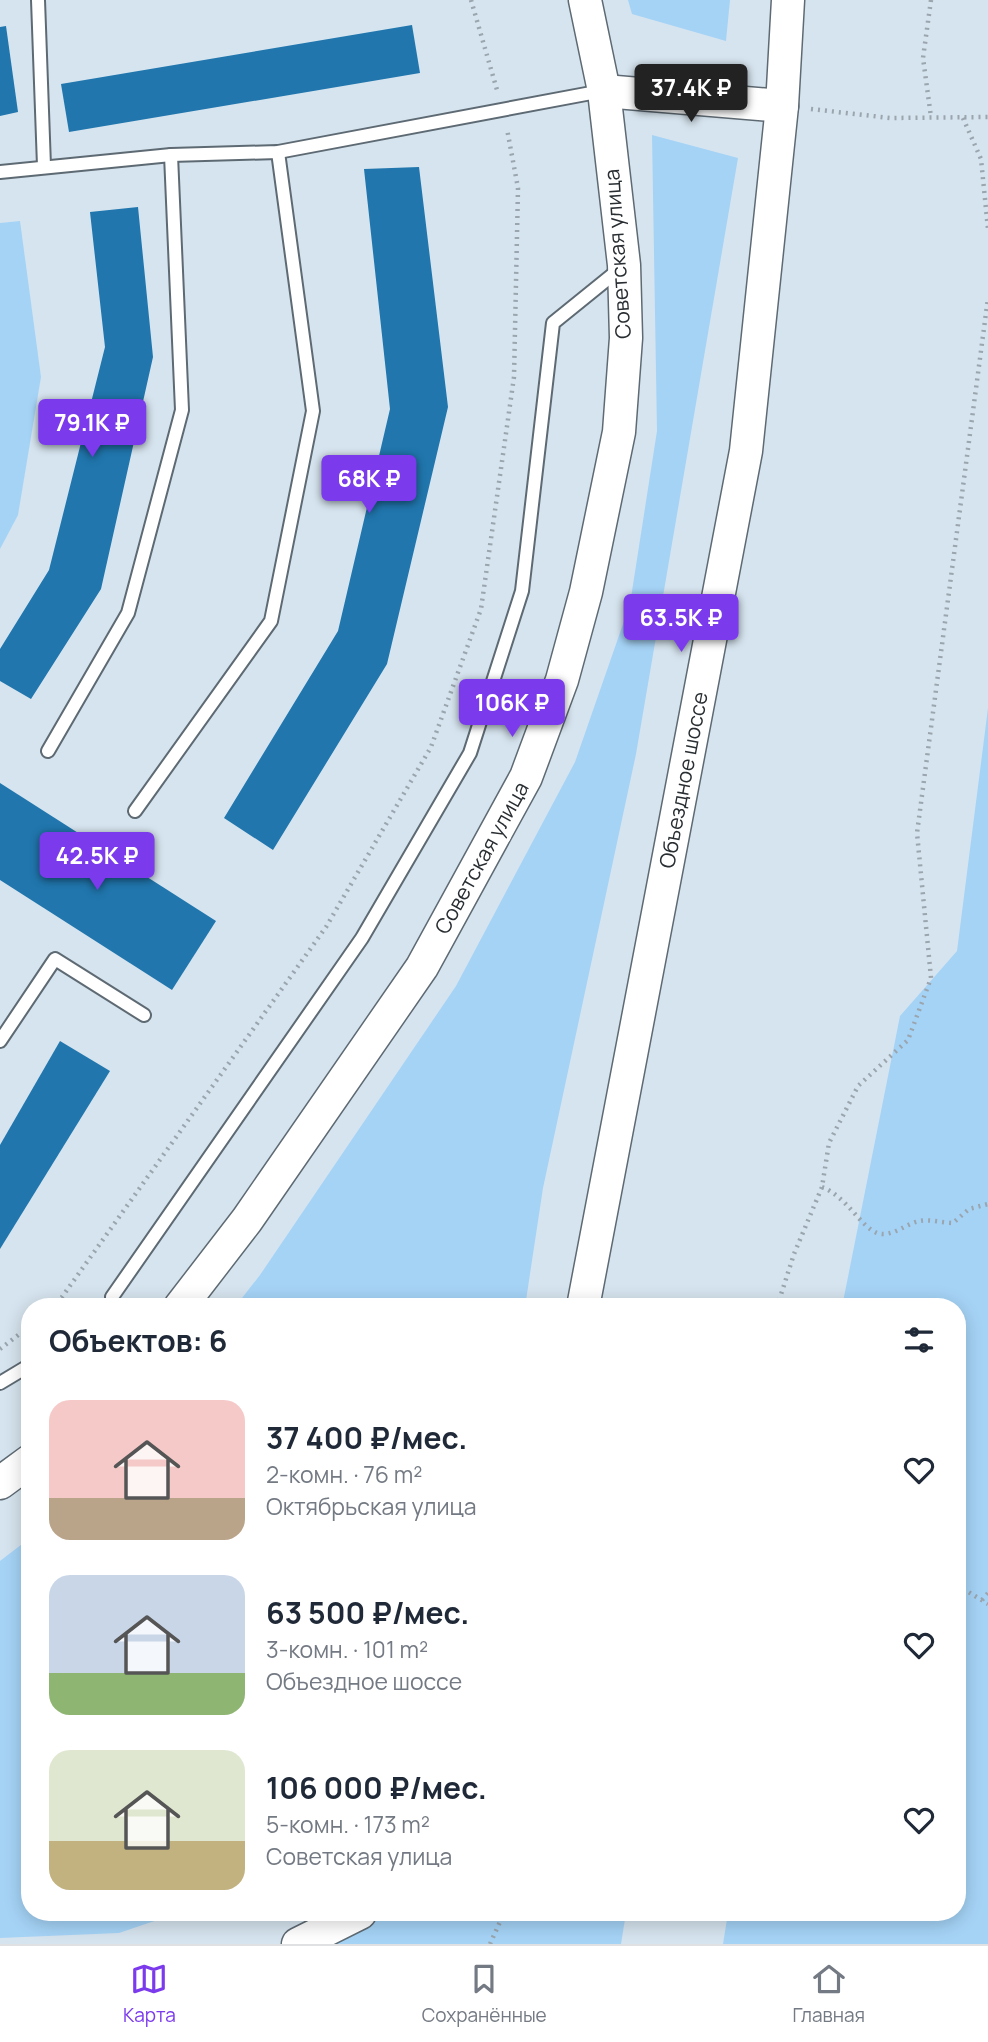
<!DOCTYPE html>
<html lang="ru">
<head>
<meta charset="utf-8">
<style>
	body { margin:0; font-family:Manrope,sans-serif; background:#f6f6f7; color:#1f2937; height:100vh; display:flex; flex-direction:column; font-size:26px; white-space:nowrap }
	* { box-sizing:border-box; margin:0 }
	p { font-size:23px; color:#747a83 }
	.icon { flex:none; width:38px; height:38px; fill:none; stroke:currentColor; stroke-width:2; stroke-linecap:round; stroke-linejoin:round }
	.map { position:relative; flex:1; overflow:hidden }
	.panel { position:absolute; left:21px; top:1298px; width:945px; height:623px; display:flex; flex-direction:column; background:#fff; border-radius:28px; box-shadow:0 4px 18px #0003 }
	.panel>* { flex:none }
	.price { position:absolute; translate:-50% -60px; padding:0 16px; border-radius:7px; background:#7c3aed; color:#fff; font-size:23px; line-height:46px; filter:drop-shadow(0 2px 4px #0008) }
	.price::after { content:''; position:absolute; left:50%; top:42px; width:21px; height:16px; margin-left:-10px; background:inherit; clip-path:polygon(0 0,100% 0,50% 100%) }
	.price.current { background:#222; color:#fff }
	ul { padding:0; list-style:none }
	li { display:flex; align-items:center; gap:21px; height:175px; padding:0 28px }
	li span { display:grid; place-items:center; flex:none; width:196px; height:140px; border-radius:21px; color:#555 }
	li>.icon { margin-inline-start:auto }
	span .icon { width:84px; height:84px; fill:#fffc; stroke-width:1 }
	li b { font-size:30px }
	h2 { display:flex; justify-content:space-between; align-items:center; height:84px; padding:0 28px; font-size:30px }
	.tab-bar { display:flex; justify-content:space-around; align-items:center; height:98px; border-top:2px solid #e0e1e3; background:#fff; font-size:19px; color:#747a83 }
	.tab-bar a { display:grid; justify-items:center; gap:4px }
	.tab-bar .current { color:#7c3aed }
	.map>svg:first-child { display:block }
	.green { fill:#a5d3f6 }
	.building { fill:#2076ad }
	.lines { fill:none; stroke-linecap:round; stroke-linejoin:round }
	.service-casing { stroke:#5e6a73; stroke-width:16 }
	.tertiary-casing { stroke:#5e6a73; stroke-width:35 }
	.path { stroke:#9aa5ae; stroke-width:4.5; stroke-dasharray:2 5; stroke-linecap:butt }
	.service { stroke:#fff; stroke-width:12 }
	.tertiary { stroke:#fff; stroke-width:32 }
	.labels { text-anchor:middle; stroke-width:7; stroke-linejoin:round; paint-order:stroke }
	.street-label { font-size:21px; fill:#292e32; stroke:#fff }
</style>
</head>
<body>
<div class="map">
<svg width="988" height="1944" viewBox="0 0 988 1944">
	<rect width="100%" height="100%" fill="#d6e4ef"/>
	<g class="green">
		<polygon points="628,0 730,0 726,41 632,14"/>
		<polygon points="652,135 738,158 636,754 543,1188 525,1307 235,1307 260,1275 456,986 575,762 630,604 657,431"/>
		<polygon points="20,221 41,377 18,515 0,549 0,223"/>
		<polygon points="988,708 988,1944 723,1944 728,1913 957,1913 957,1307 842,1307 900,1016 957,951"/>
		<polygon points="30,1538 30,1913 178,1913 119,1933 0,1938 0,1561"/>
		<polygon points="370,1913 626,1913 621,1944 315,1944"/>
	</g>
	<g class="building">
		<polygon points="412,25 420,73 69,132 61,84"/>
		<polygon points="6,26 18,112 0,116 0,27"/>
		<polygon points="419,167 448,407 387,664 273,850 224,818 338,631 390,409 364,169"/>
		<polygon points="138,207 153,357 101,589 31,699 0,681 0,649 49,570 105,347 90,212"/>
		<polygon points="0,783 216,921 172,990 0,880"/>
		<polygon points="60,1041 110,1071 0,1249 0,1145"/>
	</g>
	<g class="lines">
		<defs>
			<g id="service">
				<polyline points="38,0 44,166"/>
				<polyline points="0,172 171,155 278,152 602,91"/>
				<polyline points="48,751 128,613 182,410 171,155"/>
				<polyline points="135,811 271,621 313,411 278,152"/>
				<polyline points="0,1041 55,959 144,1015"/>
				<polyline points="113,1307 112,1297 362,938 470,753 522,591 553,323 621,268"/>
				<polyline points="0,1383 25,1368 30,1368"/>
			</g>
			<g id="tertiary">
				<polyline points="604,91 782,106"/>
				<polyline points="180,1307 247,1220 422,967 526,777 562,680 586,592 619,432 626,338 624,265 604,91 585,0"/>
				<polyline points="583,1307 746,451 782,106 788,0"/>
				<polyline points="0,1483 30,1461"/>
				<polyline points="298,1944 360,1913"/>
			</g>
		</defs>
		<use href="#service" class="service-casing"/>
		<use href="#tertiary" class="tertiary-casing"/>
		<g class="path">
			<polyline points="471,0 497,90"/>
			<polyline points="931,0 923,58 931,117"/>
			<polyline points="811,109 890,118 988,117"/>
			<polyline points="963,118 981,159 988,229"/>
			<path d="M822 1187C847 1197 860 1226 877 1233 892 1238 906 1223 920 1221 930 1219 943 1223 953 1223L969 1209 988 1204"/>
			<polyline points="51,1307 62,1297 326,927 431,747 481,609 514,377 518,188 507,129"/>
			<polyline points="777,1307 794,1254 822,1187 829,1143 858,1086 908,1040 931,978 917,833 988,298"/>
			<polyline points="0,1349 30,1326"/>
			<polyline points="957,1585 988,1604"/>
			<polyline points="982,1600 988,1593"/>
			<polyline points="490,1944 504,1913"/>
		</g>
		<use href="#service" class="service"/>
		<use href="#tertiary" class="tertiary"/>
	</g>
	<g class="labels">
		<g class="street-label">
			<text transform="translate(618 254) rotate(-94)" y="7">Советская улица</text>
			<text transform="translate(684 780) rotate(-79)" y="7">Объездное шоссе</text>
			<text transform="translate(482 858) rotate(-61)" y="7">Советская улица</text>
		</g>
	</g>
</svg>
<b class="price current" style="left:691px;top:124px">37.4K ₽</b>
<b class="price" style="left:92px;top:459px">79.1K ₽</b>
<b class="price" style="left:369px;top:515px">68K ₽</b>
<b class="price" style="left:681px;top:654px">63.5K ₽</b>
<b class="price" style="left:512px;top:739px">106K ₽</b>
<b class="price" style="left:97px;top:892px">42.5K ₽</b>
<section class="panel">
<h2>Объектов: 6<svg class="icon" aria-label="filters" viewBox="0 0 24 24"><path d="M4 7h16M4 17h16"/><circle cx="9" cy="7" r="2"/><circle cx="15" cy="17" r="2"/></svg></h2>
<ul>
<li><span style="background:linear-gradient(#f6c9c9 70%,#b9a48a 0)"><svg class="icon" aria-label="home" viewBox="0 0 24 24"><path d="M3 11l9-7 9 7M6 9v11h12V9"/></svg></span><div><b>37 400 ₽/мес.</b><p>2-комн. · 76 m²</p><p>Октябрьская улица</p></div><svg class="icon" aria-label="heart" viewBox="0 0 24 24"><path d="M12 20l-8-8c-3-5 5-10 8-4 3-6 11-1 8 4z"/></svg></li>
<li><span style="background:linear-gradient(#c9d6e8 70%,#8fb573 0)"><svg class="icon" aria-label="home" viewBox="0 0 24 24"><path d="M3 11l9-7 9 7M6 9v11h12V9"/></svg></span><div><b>63 500 ₽/мес.</b><p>3-комн. · 101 m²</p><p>Объездное шоссе</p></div><svg class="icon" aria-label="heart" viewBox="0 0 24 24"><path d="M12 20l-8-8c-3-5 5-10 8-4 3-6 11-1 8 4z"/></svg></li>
<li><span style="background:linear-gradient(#dfe7d0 65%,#c2b280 0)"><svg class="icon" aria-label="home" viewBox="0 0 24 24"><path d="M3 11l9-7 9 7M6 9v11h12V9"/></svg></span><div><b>106 000 ₽/мес.</b><p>5-комн. · 173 m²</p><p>Советская улица</p></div><svg class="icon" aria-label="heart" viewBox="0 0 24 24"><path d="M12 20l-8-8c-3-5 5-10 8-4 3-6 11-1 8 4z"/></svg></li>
</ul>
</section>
</div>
<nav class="tab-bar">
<a class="current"><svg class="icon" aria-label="map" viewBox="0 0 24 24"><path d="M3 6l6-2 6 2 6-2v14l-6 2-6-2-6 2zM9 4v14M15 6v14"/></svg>Карта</a>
<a><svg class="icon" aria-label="saved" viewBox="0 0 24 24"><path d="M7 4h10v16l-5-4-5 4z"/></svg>Сохранённые</a>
<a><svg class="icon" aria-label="home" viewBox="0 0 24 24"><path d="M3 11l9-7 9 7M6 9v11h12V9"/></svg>Главная</a>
</nav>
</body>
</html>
